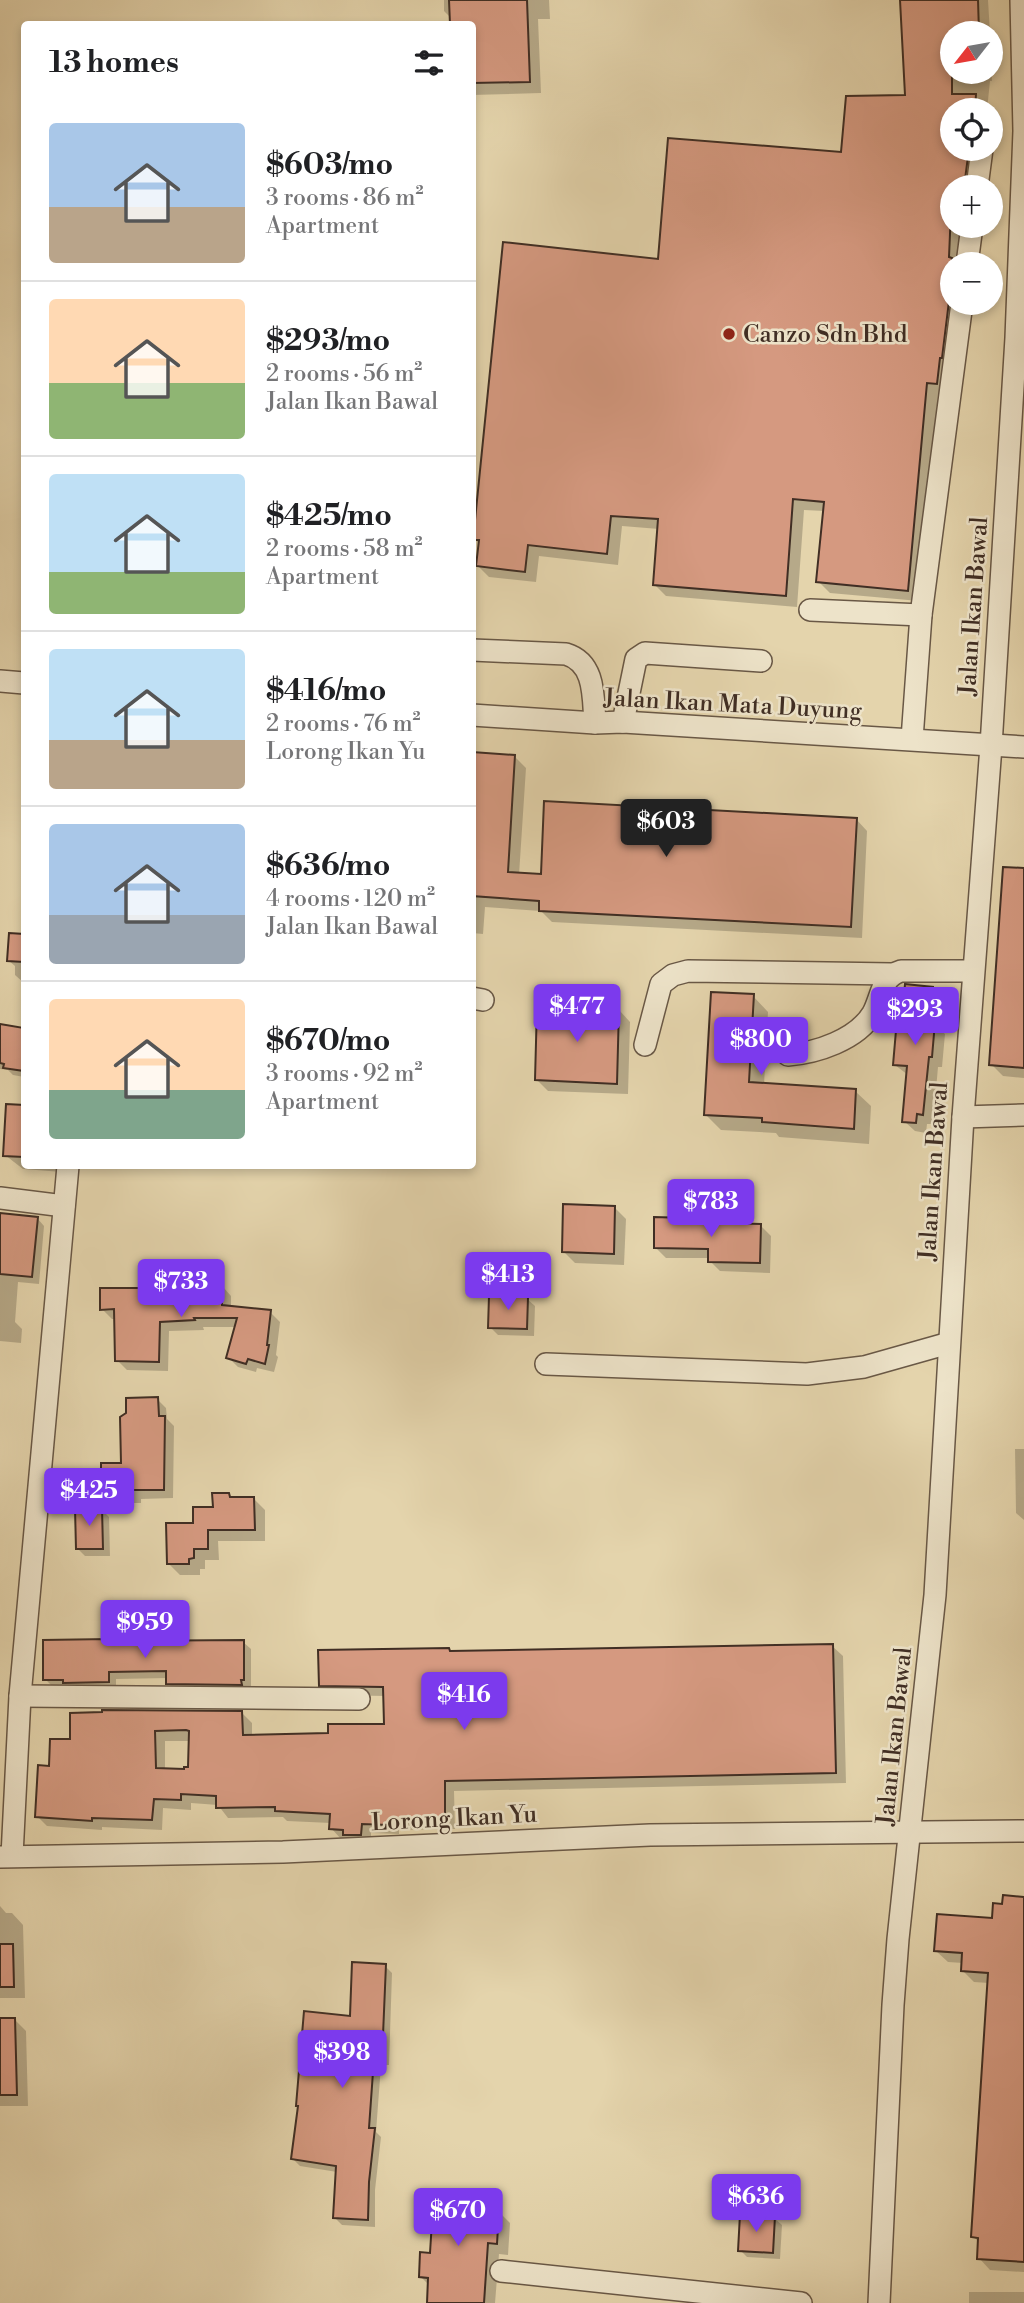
<!DOCTYPE html>
<html lang="en">
<head>
<meta charset="utf-8">
<style>
	body { margin:0; font-family:"Libre Bodoni",serif; background:#f2f2f2; color:#202124; height:100vh; display:flex; flex-direction:column; font-size:26px; white-space:nowrap }
	* { box-sizing:border-box; margin:0 }
	p { font-size:23px; color:#757577 }
	.icon { flex:none; width:38px; height:38px; fill:none; stroke:currentColor; stroke-width:2; stroke-linecap:round; stroke-linejoin:round }
	.map { position:relative; flex:1; overflow:hidden }
	.side { position:absolute; left:21px; top:21px; width:455px; height:1148px; display:flex; flex-direction:column; background:#fff; border-radius:7px; box-shadow:0 4px 10px #0003 }
	.side>* { flex:none }
	.needle { width:46px; rotate:239deg }
	.buttons { position:absolute; left:940px; top:21px; display:grid; gap:14px }
	.buttons a { display:grid; place-items:center; width:63px; height:63px; border-radius:50%; background:#fff; box-shadow:0 4px 10px #0003; font-size:35px }
	.price { position:absolute; translate:-50% -60px; padding:0 16px; border-radius:7px; background:#7c3aed; color:#fff; font-size:23px; line-height:46px; filter:drop-shadow(0 2px 4px #0008) }
	.price::after { content:''; position:absolute; left:50%; top:42px; width:21px; height:16px; margin-left:-10px; background:inherit; clip-path:polygon(0 0,100% 0,50% 100%) }
	.price.on { background:#222; color:#fff }
	ul { padding:0; list-style:none }
	li { display:flex; align-items:center; gap:21px; height:175px; padding:0 28px }
	li+li { border-top:2px solid #e0e0e0 }
	li span { display:grid; place-items:center; flex:none; width:196px; height:140px; border-radius:7px; color:#555 }
	li>.icon { margin-inline-start:auto }
	span .icon { width:84px; height:84px; fill:#fffc; stroke-width:1 }
	li b { font-size:30px }
	h2 { display:flex; justify-content:space-between; align-items:center; height:84px; padding:0 28px; font-size:30px }
	.map>svg:first-child { display:block }
	.shadow { fill:#0003; fill-rule:evenodd }
	.building { fill:#d59980; stroke:#402e24; stroke-width:2; fill-rule:evenodd }
	.lines { fill:none; stroke-linecap:round; stroke-linejoin:round }
	.minor-casing { stroke:#695846; stroke-width:24 }
	.minor { stroke:#ede3c9; stroke-width:21 }
	.poi-dot { fill:#8f2418; stroke:#ede3c9; stroke-width:2.5 }
	.labels { text-anchor:middle; stroke-width:5; stroke-linejoin:round; paint-order:stroke }
	.poi-label { font-size:24px; fill:#402e24; stroke:#ede3c9; text-anchor:start }
	.street-label { font-size:24px; fill:#402e24; stroke:#ede3c9 }
</style>
</head>
<body>
<div class="map">
<svg width="1024" height="2303" viewBox="0 0 1024 2303">
	<rect width="100%" height="100%" fill="#e4d4ac"/>
	<filter id="stains"><feTurbulence type="fractalNoise" baseFrequency=".00286" numOctaves="4"/><feColorMatrix values="0 0 0 0 .2 0 0 0 0 .09 0 0 0 0 .02 0 0 0 .5 -.17"/></filter>
	<radialGradient id="worn" r=".72"><stop offset=".6" stop-color="#630" stop-opacity="0"/><stop offset="1" stop-color="#630" stop-opacity=".3"/></radialGradient>
	<g class="shadow">
		<polygon points="444,0 549,0 550,19 538,19 541,93 472,95 472,24 451,24 451,18 444,11"/>
		<polygon points="902,0 988,0 990,33 952,33 952,72 990,72 990,52 992,81 990,81 987,110 952,110 952,149 983,149 976,187 952,187 952,226 963,226 960,264 952,264 948,395 938,394 919,601 830,593 818,581 824,511 804,510 797,607 666,596 654,584 659,529 622,526 618,565 539,556 536,582 489,577 478,566 480,544 475,539 660,261 842,154 907,96"/>
		<polygon points="472,754 514,756 526,768 519,875 542,876 856,819 867,831 862,938 552,922 541,911 485,907 483,934 472,933"/>
		<polygon points="1024,870 1024,1078 1003,1076 991,1064"/>
		<polygon points="10,935 24,936 24,983 15,975 15,966 9,961"/>
		<polygon points="932,988 943,999 940,1030 945,1034 942,1067 938,1067 933,1124 927,1124 926,1133 915,1131 904,1121 908,1075 895,1065"/>
		<polygon points="753,996 768,1012 764,1085 855,1091 871,1106 869,1144 779,1137 776,1133 721,1130 706,1115"/>
		<polygon points="619,1010 630,1022 628,1094 548,1091 536,1079"/>
		<polygon points="0,1026 24,1030 24,1077 13,1075 8,1070 0,1069"/>
		<polygon points="8,1106 24,1107 24,1166 62,1166 62,1172 23,1169 5,1155"/>
		<polygon points="615,1208 626,1219 624,1265 575,1263 563,1251"/>
		<polygon points="0,1215 37,1218 44,1226 39,1284 18,1282 15,1322 22,1329 21,1343 0,1341"/>
		<polygon points="686,1219 691,1223 761,1226 771,1236 770,1273 720,1271 710,1261 710,1258 666,1258 656,1248"/>
		<polygon points="215,1278 231,1296 231,1307 270,1312 280,1322 276,1355 278,1357 274,1372 257,1368 256,1372 238,1367 228,1357 236,1327 203,1327 204,1330 169,1331 168,1371 127,1370 117,1360 116,1319 112,1319 102,1309 180,1290"/>
		<polygon points="527,1299 535,1306 534,1336 498,1335 490,1327"/>
		<polygon points="157,1399 166,1408 167,1419 174,1426 173,1498 141,1499 141,1503 107,1503 98,1494 123,1465"/>
		<polygon points="1015,1449 1024,1449 1024,1520 1016,1513"/>
		<polygon points="229,1494 233,1498 253,1498 265,1510 265,1541 218,1541 219,1560 205,1560 205,1569 200,1569 200,1575 180,1575 168,1563"/>
		<polygon points="102,1510 109,1517 110,1556 85,1556 78,1549"/>
		<polygon points="243,1642 251,1649 251,1687 248,1687 248,1692 175,1691 168,1683 168,1678 116,1679 116,1689 53,1687 45,1679"/>
		<path d="M832 1646 843 1656 846 1783 454 1791 455 1829 399 1830V1834L371 1833V1845L341 1839 331 1828V1823L287 1821 283 1817 228 1818 218 1805 191 1803V1810L163 1808 162 1830 102 1827V1830L47 1826 37 1816 51 1768 72 1741 242 1713 252 1723V1737L330 1735 386 1726 385 1696 332 1695 321 1685 449 1650 452 1653ZM165 1741H190V1769L165 1770Z"/>
		<polygon points="1024,1899 1024,2272 990,2270 979,2258 980,2243 973,2236 989,1983 974,1982 963,1971 963,1963 948,1962 936,1951 994,1920 1004,1906"/>
		<polygon points="0,1906 6,1913 12,1913 23,1925 25,1998 0,1998"/>
		<polygon points="385,1966 392,1973 389,2065 381,2065 376,2132 381,2137 375,2190 375,2227 342,2225 334,2217 337,2172 300,2166 293,2159 351,2018"/>
		<polygon points="14,2019 26,2031 28,2106 0,2106 0,2020"/>
		<polygon points="445,2195 450,2200 490,2203 510,2223 508,2255 499,2254 495,2303 428,2303 430,2286 421,2277 431,2255 433,2228 426,2220"/>
		<polygon points="774,2218 782,2225 780,2259 747,2257 740,2250"/>
		<rect x="969" y="2292" width="55" height="11"/>
	</g>
	<g class="building">
		<polygon points="449,0 527,0 530,82 472,83 472,24 450,24"/>
		<polygon points="900,0 978,0 979,33 952,33 952,94 976,94 975,110 952,110 952,149 969,149 964,187 952,187 949,257 952,258 952,295 949,301 942,358 940,358 937,384 927,383 908,591 816,582 824,502 793,499 786,596 653,585 658,519 611,516 607,554 528,545 525,572 476,566 479,540 473,540 503,242 658,259 668,138 841,152 846,96 905,95"/>
		<polygon points="472,752 515,755 508,872 541,874 544,801 857,818 851,927 539,911 539,901 472,896"/>
		<polygon points="1003,867 1024,868 1024,1068 989,1065"/>
		<polygon points="9,933 24,934 24,962 7,961"/>
		<polygon points="905,984 933,987 930,1021 935,1022 932,1057 929,1057 923,1115 917,1114 916,1123 902,1122 907,1066 893,1065 897,1019 902,1019"/>
		<polygon points="711,992 754,994 749,1082 856,1089 854,1129 762,1122 762,1118 704,1115"/>
		<polygon points="537,1005 619,1008 617,1084 535,1080"/>
		<polygon points="0,1024 24,1028 24,1071 3,1068 4,1064 0,1063"/>
		<polygon points="6,1104 24,1105 24,1157 3,1156"/>
		<polygon points="563,1204 615,1206 614,1254 562,1252"/>
		<polygon points="0,1213 38,1217 32,1277 0,1274"/>
		<polygon points="654,1217 687,1218 687,1222 761,1224 760,1263 708,1262 708,1249 654,1248"/>
		<polygon points="199,1276 215,1276 215,1285 222,1285 222,1305 271,1310 267,1345 269,1345 265,1364 248,1359 246,1364 226,1358 237,1318 194,1318 195,1320 160,1322 159,1362 115,1361 114,1309 100,1310 100,1288 178,1288 178,1281 199,1281"/>
		<polygon points="489,1296 528,1297 527,1329 488,1328"/>
		<polygon points="158,1397 159,1416 165,1416 164,1490 133,1490 133,1494 97,1494 96,1471 101,1471 101,1463 121,1463 120,1417 126,1413 126,1398"/>
		<polygon points="212,1493 229,1493 230,1497 254,1497 255,1530 208,1530 208,1549 194,1549 194,1558 189,1559 189,1564 167,1564 166,1523 193,1523 193,1507 213,1507"/>
		<polygon points="75,1508 102,1508 103,1549 76,1549"/>
		<polygon points="109,1639 109,1641 244,1640 244,1680 241,1680 242,1685 166,1684 166,1671 109,1672 109,1682 63,1683 63,1680 43,1680 43,1640"/>
		<path d="M833 1644 836 1773 445 1781V1820H390L389 1825 362 1824 361 1835H343V1830L329 1829 330 1814 275 1811V1807L216 1808V1796L181 1794V1800L154 1799 152 1820 92 1818V1821L35 1817 38 1765 49 1766 50 1739H70V1713L102 1712V1710L242 1711 243 1735 328 1733V1724H384L383 1687 319 1686 318 1650 449 1648 450 1651ZM186 1730 189 1731 188 1767H184V1769L156 1768 155 1731Z"/>
		<polygon points="1003,1895 1024,1897 1024,2262 977,2259 978,2238 971,2237 988,1973 961,1971 962,1953 934,1951 937,1914 992,1918 993,1903 1002,1904"/>
		<polygon points="0,1944 13,1944 14,1987 0,1987"/>
		<polygon points="352,1962 386,1964 382,2059 374,2058 369,2128 375,2128 369,2182 368,2220 333,2218 336,2166 291,2159 298,2106 296,2106 304,2011 350,2016"/>
		<polygon points="0,2018 15,2018 17,2095 0,2095"/>
		<polygon points="426,2192 446,2193 445,2198 491,2201 490,2209 499,2210 497,2244 488,2243 484,2303 427,2303 428,2278 419,2277 420,2252 430,2253 432,2221 424,2221"/>
		<polygon points="740,2214 775,2216 773,2253 738,2251"/>
	</g>
	<g class="lines">
		<defs>
			<g id="minor">
				<polyline points="977,187 982,149"/>
				<polyline points="967,264 972,226"/>
				<polyline points="810,610 921,615"/>
				<path d="M472 650 566 654C596 663 593 698 595 723"/>
				<polyline points="0,681 24,683"/>
				<polyline points="472,715 595,723 623,722 1024,747"/>
				<polyline points="623,722 636,659 645,653 761,661"/>
				<polyline points="912,739 921,615 962,303"/>
				<polyline points="472,998 483,1000"/>
				<polyline points="645,1045 661,984 673,975 688,971 892,974"/>
				<path d="M788 1055C816 1053 857 1040 873 1013 882 996 881 977 901 971H973"/>
				<polyline points="963,1117 1024,1115"/>
				<polyline points="0,1198 64,1206"/>
				<polyline points="546,1364 807,1374 864,1367 949,1343"/>
				<polyline points="20,1696 359,1699"/>
				<polyline points="12,1856 20,1696 68,1166"/>
				<polyline points="0,1857 283,1852 650,1835 1024,1831"/>
				<polyline points="501,2271 801,2303"/>
				<polyline points="879,2303 893,2005 898,1939 935,1595 963,1117 991,746 1016,338 1024,131 1021,0"/>
			</g>
		</defs>
		<use href="#minor" class="minor-casing"/>
		<use href="#minor" class="minor"/>
	</g>
	<circle class="poi-dot" cx="729" cy="334" r="7"/>
	<g class="labels">
		<g class="poi-label">
			<text x="743" y="342">Canzo Sdn Bhd</text>
		</g>
		<g class="street-label">
			<text transform="translate(973 606) rotate(-86)" y="8">Jalan Ikan Bawal</text>
			<text transform="translate(733 704) rotate(3)" y="8">Jalan Ikan Mata Duyung</text>
			<text transform="translate(933 1171) rotate(-86)" y="8">Jalan Ikan Bawal</text>
			<text transform="translate(894 1736) rotate(-84)" y="8">Jalan Ikan Bawal</text>
			<text transform="translate(454 1818) rotate(-3)" y="8">Lorong Ikan Yu</text>
		</g>
	</g>
	<rect width="100%" height="100%" filter="url(#stains)"/>
	<rect width="100%" height="100%" fill="url(#worn)"/>
</svg>
<div class="buttons">
<a><svg class="needle" viewBox="-14 -14 28 28"><path d="M0-13l5 13h-10z" fill="#e53935"/><path d="M0 13l5-13h-10z" fill="#757577"/></svg></a>
<a><svg class="icon" aria-label="locate" viewBox="0 0 24 24"><circle cx="12" cy="12" r="6"/><path d="M12 2v4M12 18v4M2 12h4M18 12h4"/></svg></a>
<a>+</a>
<a>−</a>
</div>
<b class="price on" style="left:666px;top:859px">$603</b>
<b class="price" style="left:577px;top:1044px">$477</b>
<b class="price" style="left:915px;top:1047px">$293</b>
<b class="price" style="left:761px;top:1077px">$800</b>
<b class="price" style="left:711px;top:1239px">$783</b>
<b class="price" style="left:508px;top:1312px">$413</b>
<b class="price" style="left:181px;top:1319px">$733</b>
<b class="price" style="left:89px;top:1528px">$425</b>
<b class="price" style="left:145px;top:1660px">$959</b>
<b class="price" style="left:464px;top:1732px">$416</b>
<b class="price" style="left:342px;top:2090px">$398</b>
<b class="price" style="left:756px;top:2234px">$636</b>
<b class="price" style="left:458px;top:2248px">$670</b>
<section class="side">
<h2>13 homes<svg class="icon" aria-label="filters" viewBox="0 0 24 24"><path d="M4 7h16M4 17h16"/><circle cx="9" cy="7" r="2"/><circle cx="15" cy="17" r="2"/></svg></h2>
<ul>
<li><span style="background:linear-gradient(#a9c7e8 60%,#b9a48a 0)"><svg class="icon" aria-label="home" viewBox="0 0 24 24"><path d="M3 11l9-7 9 7M6 9v11h12V9"/></svg></span><div><b>$603/mo</b><p>3 rooms · 86 m²</p><p>Apartment</p></div></li>
<li><span style="background:linear-gradient(#ffd9b3 60%,#8fb573 0)"><svg class="icon" aria-label="home" viewBox="0 0 24 24"><path d="M3 11l9-7 9 7M6 9v11h12V9"/></svg></span><div><b>$293/mo</b><p>2 rooms · 56 m²</p><p>Jalan Ikan Bawal</p></div></li>
<li><span style="background:linear-gradient(#bfe0f5 70%,#8fb573 0)"><svg class="icon" aria-label="home" viewBox="0 0 24 24"><path d="M3 11l9-7 9 7M6 9v11h12V9"/></svg></span><div><b>$425/mo</b><p>2 rooms · 58 m²</p><p>Apartment</p></div></li>
<li><span style="background:linear-gradient(#bfe0f5 65%,#b9a48a 0)"><svg class="icon" aria-label="home" viewBox="0 0 24 24"><path d="M3 11l9-7 9 7M6 9v11h12V9"/></svg></span><div><b>$416/mo</b><p>2 rooms · 76 m²</p><p>Lorong Ikan Yu</p></div></li>
<li><span style="background:linear-gradient(#a9c7e8 65%,#9aa5b1 0)"><svg class="icon" aria-label="home" viewBox="0 0 24 24"><path d="M3 11l9-7 9 7M6 9v11h12V9"/></svg></span><div><b>$636/mo</b><p>4 rooms · 120 m²</p><p>Jalan Ikan Bawal</p></div></li>
<li><span style="background:linear-gradient(#ffd9b3 65%,#7fa58c 0)"><svg class="icon" aria-label="home" viewBox="0 0 24 24"><path d="M3 11l9-7 9 7M6 9v11h12V9"/></svg></span><div><b>$670/mo</b><p>3 rooms · 92 m²</p><p>Apartment</p></div></li>
</ul>
</section>
</div>
</body>
</html>
